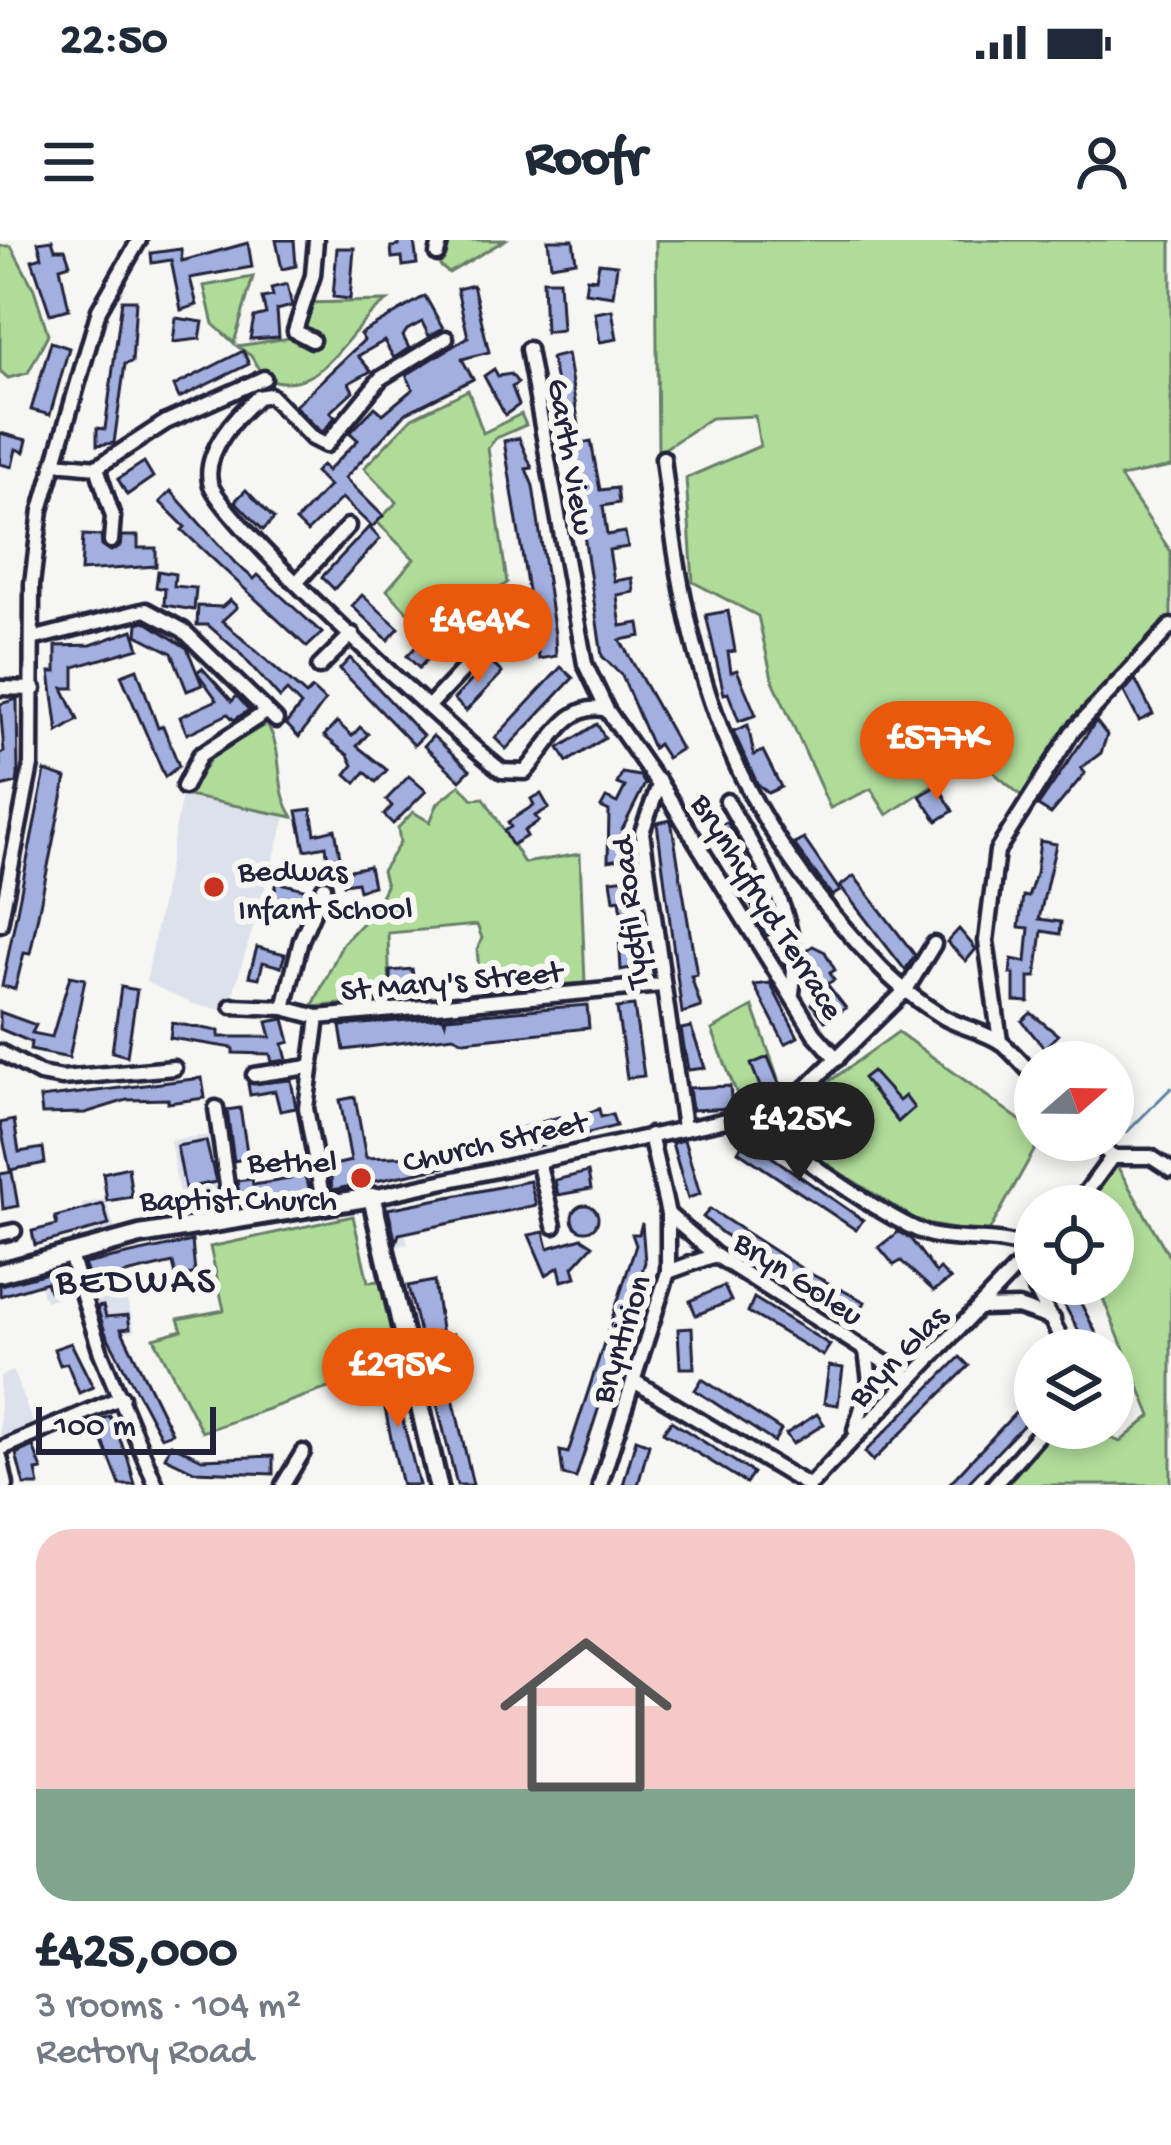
<!DOCTYPE html>
<html lang="en">
<head>
<meta charset="utf-8">
<style>
	body { margin:0; font-family:"Gochi Hand",sans-serif; background:#f2f2f3; color:#1f2937; height:100vh; display:flex; flex-direction:column; font-size:45px; white-space:nowrap }
	* { box-sizing:border-box; margin:0 }
	p { font-size:39px; color:#747a83 }
	.icon { flex:none; width:66px; height:66px; fill:none; stroke:currentColor; stroke-width:2; stroke-linecap:round; stroke-linejoin:round }
	.map { position:relative; height:1245px; overflow:hidden }
	.panel { display:flex; flex-direction:column; background:#fff; flex:1 }
	.panel>* { flex:none }
	.needle { width:78px; rotate:70deg }
	.tools { position:absolute; left:1014px; top:801px; display:grid; gap:24px }
	.tools a { display:grid; place-items:center; width:120px; height:120px; border-radius:50%; background:#fff; box-shadow:0 6px 18px #0003; font-size:60px }
	.scale { position:absolute; left:36px; bottom:30px; width:180px; box-sizing:border-box; padding-left:12px; border:6px solid #22223b; border-top:0; font-size:33px; line-height:42px; white-space:nowrap; color:#22223b; -webkit-text-stroke:9px #f6f6f2; paint-order:stroke }
	.price { position:absolute; translate:-50% -102px; padding:0 27px; border-radius:42px; background:#ea580c; color:#fff; font-size:39px; line-height:78px; filter:drop-shadow(0 3px 6px #0008) }
	.price::after { content:''; position:absolute; left:50%; top:72px; width:36px; height:27px; margin-left:-18px; background:inherit; clip-path:polygon(0 0,100% 0,50% 100%) }
	.price.on { background:#222; color:#fff }
	ul { padding:0; list-style:none }
	li { display:grid; align-content:center; gap:24px; height:636px; padding:0 36px }
	li span { display:grid; place-items:center; height:372px; border-radius:36px; color:#555 }
	li>.icon { margin-inline-start:auto }
	span .icon { width:216px; height:216px; fill:#fffc; stroke-width:1 }
	li b { font-size:51px }
	.status { display:flex; justify-content:space-between; align-items:center; height:84px; padding:0 60px; background:#fff; direction:ltr }
	.status svg { height:33px; fill:currentColor }
	header { display:flex; justify-content:space-between; align-items:center; height:156px; padding:0 36px; background:#fff; font-size:54px; font-weight:800 }
	.map>svg:first-child { display:block }
	.built { fill:#dde1ec }
	.green { fill:#b0dc99; stroke:#697f6a; stroke-width:3 }
	.lines { fill:none; stroke-linecap:round; stroke-linejoin:round }
	.stream { stroke:#5b829f; stroke-width:3 }
	.building { fill:#a2afdf; stroke:#22223b; stroke-width:3 }
	.street-casing { stroke:#22223b; stroke-width:21 }
	.secondary-casing { stroke:#22223b; stroke-width:26 }
	.street { stroke:#f6f6f2; stroke-width:12 }
	.secondary { stroke:#f6f6f2; stroke-width:16 }
	.poi-dot { fill:#c8321e; stroke:#f6f6f2; stroke-width:4.5 }
	.labels { text-anchor:middle; stroke-width:12; stroke-linejoin:round; paint-order:stroke }
	.street-label { font-size:33px; fill:#22223b; stroke:#f6f6f2 }
	.poi-label { font-size:33px; fill:#22223b; stroke:#f6f6f2; text-anchor:start }
	.quarter-label { font-size:39px; letter-spacing:3px; fill:#22223b; stroke:#f6f6f2 }
</style>
</head>
<body>
<div class="status"><b>22:50</b><svg viewBox="0 0 49 12"><path d="M0 12V9h3v3zM5 12V6h3v6zM10 12V3h3v9zM15 12V0h3v12zM26 1h20v11H26zM47 4h2v5h-2z"/></svg></div>
<header><svg class="icon" aria-label="menu" viewBox="0 0 24 24"><path d="M4 6h16M4 12h16M4 18h16"/></svg>Roofr<svg class="icon" aria-label="person" viewBox="0 0 24 24"><circle cx="12" cy="8" r="4"/><path d="M4 21q1-7 8-7t8 7"/></svg></header>
<div class="map">
<svg width="1171" height="1245" viewBox="0 0 1171 1245">
	<rect width="100%" height="100%" fill="#f6f6f2"/>
	<filter id="ink" filterUnits="userSpaceOnUse"><feTurbulence type="fractalNoise" baseFrequency=".00833" numOctaves="2"/><feDisplacementMap in="SourceGraphic" scale="24" xChannelSelector="R" yChannelSelector="G"/><feConvolveMatrix kernelMatrix="1 2 1 2 8 2 1 2 1" color-interpolation-filters="sRGB"/></filter>
	<g filter="url(#ink)">
		<g class="built">
			<polygon points="182,555 286,577 228,771 193,764 146,742"/>
			<polygon points="224,893 237,974 394,946 408,1004 377,1011 368,971 114,1009 135,1091 100,1097 85,1049 45,1061 34,1027 0,1026 90,998 82,964 105,959 117,995 183,979 170,900"/>
			<polygon points="13,1131 33,1183 0,1198 0,1136"/>
		</g>
		<g class="green">
			<polygon points="441,0 505,0 449,33 440,26"/>
			<polygon points="656,0 1171,0 1171,227 1120,237 1171,312 1171,377 1078,475 1024,558 975,517 887,575 871,549 830,568 772,438 758,376 693,342 686,238 760,206 755,176 711,178 658,213"/>
			<polygon points="0,6 11,6 34,49 48,94 28,133 8,138 0,131"/>
			<polygon points="253,37 234,103 213,84 204,46"/>
			<path d="M387 61C344 89 325 160 264 138L251 116 237 106 290 98 306 63Z"/>
			<polygon points="468,150 483,193 521,174 526,185 496,198 488,208 507,343 459,378 440,356 416,381 387,350 414,319 377,282 397,262 364,228 412,178"/>
			<path d="M267 484C286 517 273 547 293 577L188 556 212 516Z"/>
			<polygon points="460,545 473,559 484,558 524,623 580,614 585,743 481,749 477,710 482,698 477,685 388,693 390,759 312,767 343,703 362,683 358,662 381,656 386,646 382,631 400,603 398,588 413,572 430,582 438,563"/>
			<polygon points="753,767 785,858 743,870 712,790"/>
			<polygon points="898,792 1035,891 1035,900 1040,900 987,995 921,983 828,925 774,881"/>
			<polygon points="1117,926 1171,1019 1171,1245 1007,1245 1056,1188 1090,1188 1120,1202 1151,1176 1097,1044 1113,1044 1113,966 1081,966"/>
			<polygon points="353,976 368,1042 380,1041 400,1123 202,1192 154,1098 182,1090 178,1079 224,1070 210,1007"/>
		</g>
		<g class="lines">
			<polyline class="stream" points="1126,893 1171,848"/>
		</g>
		<g class="building">
			<polygon points="52,0 55,9 65,9 70,24 60,27 69,69 50,74 32,20 42,17 38,2"/>
			<polygon points="276,0 294,0 296,26 282,29"/>
			<polygon points="399,0 414,0 417,24 403,26 402,17 392,18 391,7 399,6"/>
			<polygon points="548,0 573,0 576,21 551,25"/>
			<polygon points="248,3 252,27 190,38 197,65 181,70 171,20 152,23 151,13 181,9 182,21"/>
			<polygon points="337,8 354,8 350,59 333,57"/>
			<polygon points="599,23 617,25 613,56 585,52 587,38 596,39"/>
			<polygon points="543,40 559,40 562,90 545,92"/>
			<polygon points="287,44 292,66 277,70 279,97 250,99 254,77 266,74 262,58 273,56 271,48"/>
			<polygon points="473,45 489,112 462,119 473,139 406,173 345,238 383,276 372,287 342,258 307,292 296,281 329,246 315,232 322,225 327,231 358,200 350,193 375,167 383,174 413,149 406,135 468,97 457,49"/>
			<polygon points="425,56 443,88 429,96 422,82 407,90 403,96 409,108 394,118 384,101 358,116 371,131 349,143 353,151 330,172 335,177 323,192 318,189 295,166 364,100 360,94"/>
			<polygon points="122,60 136,60 132,122 125,124 114,203 97,205 97,188 105,189"/>
			<polygon points="612,70 617,99 600,102 595,73"/>
			<polygon points="176,78 203,82 200,99 173,102"/>
			<polygon points="51,102 69,108 50,175 31,170"/>
			<polygon points="243,111 249,124 179,158 174,146"/>
			<polygon points="567,114 582,203 591,201 600,250 617,248 619,263 603,266 607,295 625,292 628,307 609,310 614,341 632,338 634,352 617,355 619,373 621,386 639,383 641,396 620,400 681,509 667,518 658,504 653,508 622,436 602,416 575,234 551,118"/>
			<polygon points="494,129 498,136 511,134 518,143 512,147 519,165 505,175 484,136"/>
			<polygon points="0,193 27,200 24,212 16,209 12,227 0,224"/>
			<polygon points="519,198 532,228 526,229 533,246 555,395 556,416 539,419 504,201"/>
			<polygon points="144,222 153,237 127,255 118,239"/>
			<polygon points="246,250 274,279 263,290 235,261"/>
			<polygon points="171,251 236,324 254,339 258,335 322,393 307,407 182,290 185,287 160,262"/>
			<polygon points="369,287 380,299 334,349 322,337"/>
			<polygon points="83,295 101,296 102,306 111,311 120,306 122,296 138,296 138,308 156,308 156,326 81,331"/>
			<polygon points="158,331 175,334 174,346 196,348 194,370 164,365 165,349 156,347"/>
			<polygon points="362,355 399,388 388,400 352,366"/>
			<polygon points="230,360 237,367 222,381 306,455 312,449 325,461 299,497 286,484 301,465 287,451 280,458 238,411 208,385 197,385 198,366 222,367"/>
			<polygon points="473,370 509,404 497,416 462,380"/>
			<polygon points="728,371 735,411 728,412 731,432 737,430 756,475 739,481 728,453 724,454 706,375"/>
			<polygon points="445,377 456,388 419,428 407,416"/>
			<polygon points="145,381 187,408 202,445 187,451 172,413 137,395 138,383"/>
			<polygon points="133,390 139,408 74,427 74,448 63,448 78,480 58,492 50,432 56,432 56,406 91,405"/>
			<polygon points="350,418 423,496 414,505 340,429"/>
			<polygon points="490,421 502,433 466,471 454,459"/>
			<polygon points="561,427 573,438 506,509 495,498"/>
			<polygon points="202,428 232,461 237,456 249,470 234,480 228,474 187,494 180,477 217,460 197,432"/>
			<polygon points="137,429 158,488 163,486 179,526 165,537 121,435"/>
			<polygon points="1135,439 1153,474 1139,481 1124,452"/>
			<polygon points="17,459 18,535 17,543 0,547 0,514 4,512 0,464"/>
			<polygon points="1096,481 1107,495 1101,513 1081,528 1085,533 1051,574 1038,566"/>
			<polygon points="337,482 352,496 360,487 368,494 357,506 387,530 376,542 365,532 356,543 346,534 353,525 348,515 324,496"/>
			<polygon points="597,484 605,498 567,522 559,508"/>
			<polygon points="748,485 754,515 763,511 781,547 768,553 757,543 733,491"/>
			<polygon points="433,496 470,530 460,540 424,506"/>
			<polygon points="45,531 66,538 30,714 24,713 15,749 2,746"/>
			<polygon points="622,533 640,536 645,544 622,590 626,618 608,621 609,571 601,567 606,558 617,563 625,547 617,544"/>
			<polygon points="409,536 426,551 393,584 384,575 392,566 386,560"/>
			<polygon points="938,545 953,571 937,581 920,556"/>
			<polygon points="541,554 549,568 535,576 539,581 524,591 527,596 512,605 504,591 511,587 508,582 534,565 531,559"/>
			<polygon points="311,569 315,594 335,589 340,617 328,620 326,606 305,610 297,571"/>
			<polygon points="671,580 697,735 691,736 701,767 682,773 657,583"/>
			<polygon points="727,582 775,677 770,680 776,691 766,696 714,588"/>
			<polygon points="804,599 840,651 832,656 794,604"/>
			<polygon points="1040,601 1056,604 1039,679 1061,682 1060,694 1042,691 1036,737 1029,737 1029,762 1014,761 1014,734 1010,734 1012,719 1026,722 1029,688 1019,687 1023,656 1028,657 1036,634"/>
			<polygon points="369,626 373,646 359,650 357,642 344,644 341,632"/>
			<polygon points="854,636 915,715 905,730 840,646"/>
			<polygon points="628,638 631,662 637,661 646,730 631,733 630,728 621,730 619,694 624,693 620,659 614,660 611,640"/>
			<polygon points="277,642 311,651 306,663 284,657 280,673 270,669"/>
			<polygon points="959,689 976,709 966,721 947,702"/>
			<polygon points="813,706 825,712 835,730 830,733 834,740 823,746 804,712"/>
			<polygon points="257,707 285,714 281,727 263,722 259,738 249,736"/>
			<polygon points="412,729 415,749 393,757 390,731"/>
			<polygon points="70,736 85,739 69,818 30,810 31,802 0,789 0,772 36,785 32,793 52,797"/>
			<polygon points="770,743 798,797 785,804 754,745"/>
			<polygon points="827,744 846,768 825,781 812,764 818,759 814,754"/>
			<polygon points="121,747 137,750 127,816 112,812"/>
			<polygon points="587,765 589,788 464,801 453,796 344,810 340,786 443,777 445,782 446,777"/>
			<polygon points="634,766 644,836 627,838 617,768"/>
			<polygon points="1031,773 1058,795 1044,808 1022,781"/>
			<polygon points="284,779 290,802 283,804 287,820 272,822 270,814 233,813 233,808 170,798 172,783 219,791 219,797 271,797 267,782"/>
			<polygon points="691,787 705,828 688,830 681,789"/>
			<polygon points="768,817 782,851 765,859 751,824"/>
			<polygon points="872,831 899,861 905,856 914,868 898,882 863,838"/>
			<polygon points="202,838 205,858 168,863 168,859 127,860 85,873 42,874 40,858"/>
			<polygon points="291,840 296,868 280,871 275,851 250,855 248,844"/>
			<polygon points="730,846 732,868 692,870 689,848"/>
			<polygon points="355,857 366,918 441,915 444,927 332,950 330,926 351,921 340,860"/>
			<polygon points="240,868 248,918 234,921 227,870"/>
			<polygon points="599,869 601,877 612,874 616,886 527,909 521,888 559,877 561,887 590,880 587,873"/>
			<polygon points="14,880 19,912 43,908 45,923 10,930 0,883"/>
			<polygon points="746,899 863,980 856,990 738,911"/>
			<polygon points="684,900 700,954 688,958 672,903"/>
			<polygon points="206,901 216,942 185,948 177,906"/>
			<polygon points="128,927 132,957 107,961 103,933"/>
			<polygon points="301,927 311,952 241,966 237,941 252,939 253,945 290,939 288,929"/>
			<polygon points="12,932 18,966 3,969 0,934"/>
			<polygon points="588,932 591,949 558,955 555,940"/>
			<polygon points="530,941 536,965 399,994 396,1003 388,969"/>
			<polygon points="181,961 182,973 144,978 142,965"/>
			<polygon points="103,964 109,985 35,1005 32,991 57,985 55,977"/>
			<circle cx="585" cy="978" r="13"/>
			<polygon points="710,969 807,1032 865,1062 857,1077 722,993 703,977"/>
			<polygon points="642,983 645,1022 629,1074 576,1238 563,1235 560,1211 568,1213 636,1005 632,994 639,994"/>
			<polygon points="544,992 548,1008 582,998 593,1005 573,1027 576,1037 562,1041 559,1027 546,1035 529,995"/>
			<polygon points="898,992 910,998 936,1033 940,1029 950,1039 934,1051 901,1021 894,1025 879,1007"/>
			<polygon points="192,1001 195,1033 186,1036 176,1036 173,1023 91,1042 84,1024"/>
			<polygon points="59,1030 59,1048 49,1051 46,1042 0,1056 0,1045"/>
			<polygon points="434,1041 442,1096 453,1094 455,1102 446,1105 450,1126 446,1127 473,1245 457,1245 408,1046"/>
			<polygon points="724,1046 731,1061 696,1075 690,1061"/>
			<polygon points="1072,1046 1093,1087 1104,1110 1089,1110 1064,1064 1058,1052"/>
			<polygon points="754,1058 830,1105 823,1116 748,1072"/>
			<polygon points="103,1066 106,1077 128,1075 130,1088 121,1089 172,1193 161,1197 105,1092 97,1067"/>
			<polygon points="692,1088 694,1128 680,1128 678,1089"/>
			<polygon points="71,1103 93,1147 79,1153 67,1123 60,1125 54,1109"/>
			<polygon points="960,1117 969,1126 873,1221 865,1212"/>
			<polygon points="829,1126 843,1128 838,1165 824,1163"/>
			<polygon points="393,1131 404,1185 419,1245 402,1245 391,1198 378,1134"/>
			<polygon points="702,1139 781,1190 774,1202 695,1150"/>
			<polygon points="1035,1152 1035,1173 966,1245 948,1245"/>
			<polygon points="817,1174 824,1184 793,1204 786,1194"/>
			<polygon points="110,1176 128,1219 135,1245 120,1245 95,1181"/>
			<polygon points="671,1181 753,1233 746,1243 663,1192"/>
			<polygon points="636,1199 649,1204 638,1245 623,1245"/>
			<polygon points="171,1204 202,1219 273,1216 273,1234 194,1231 165,1217"/>
			<polygon points="33,1206 42,1230 36,1231 39,1245 24,1245 16,1214"/>
		</g>
		<g class="lines">
			<defs>
				<g id="street">
					<polyline points="437,14 441,0"/>
					<path d="M446 98 381 138 326 205 312 198 270 155 258 157C236 176 204 211 210 242 217 279 458 497 502 531L525 532C548 508 567 459 607 470"/>
					<polyline points="312,100 295,91 313,35 316,0"/>
					<polyline points="528,109 585,424 607,470 659,545 642,592 684,888"/>
					<path d="M663 218C687 431 724 561 874 721 893 742 920 763 945 778 963 788 987 792 1003 804 1014 814 1025 826 1035 837"/>
					<polyline points="55,223 97,227 166,182 264,138"/>
					<polyline points="97,227 113,277 111,301"/>
					<polyline points="297,342 348,286"/>
					<polyline points="32,399 146,370 183,390 276,480"/>
					<polyline points="319,427 352,394"/>
					<polyline points="0,448 34,449"/>
					<polyline points="429,466 476,416"/>
					<polyline points="658,540 814,793 837,819"/>
					<polyline points="184,547 200,515 266,472"/>
					<path d="M727 561C761 624 804 679 792 753"/>
					<polyline points="0,684 31,525 32,344 41,270 99,70 139,0"/>
					<polyline points="232,766 284,768 318,777"/>
					<polyline points="284,768 301,700 324,647"/>
					<polyline points="1000,801 986,701 997,611 1072,492 1171,386"/>
					<polyline points="0,812 40,834 62,838 174,828"/>
					<polyline points="254,835 309,827"/>
					<polyline points="216,868 232,981"/>
					<path d="M756 875C776 905 895 985 931 995 963 1003 1003 994 1032 1012"/>
					<polyline points="1095,900 1112,917"/>
					<polyline points="1112,917 1151,917 1171,930"/>
					<polyline points="538,921 554,986"/>
					<polyline points="372,957 772,870 806,848 906,750 934,704"/>
					<polyline points="1076,966 1112,917"/>
					<polyline points="324,967 306,868 318,777 661,745"/>
					<polyline points="668,974 715,1015 908,1137"/>
					<polyline points="0,994 14,991"/>
					<polyline points="69,1012 101,1113 156,1245"/>
					<polyline points="1022,1023 1067,1110"/>
					<polyline points="668,1032 715,1015"/>
					<polyline points="980,1068 1018,1067 1053,1079"/>
					<polyline points="634,1141 807,1245"/>
					<polyline points="855,1190 870,1141 866,1111"/>
					<polyline points="0,1209 122,1157"/>
					<polyline points="0,1217 6,1245"/>
					<polyline points="283,1245 303,1212"/>
					<polyline points="600,1245 668,1032 668,974 650,895"/>
					<polyline points="810,1245 1035,1008"/>
					<polyline points="994,1245 1044,1188"/>
				</g>
				<polyline id="secondary" points="0,1033 140,995 372,957 438,1245"/>
			</defs>
			<use href="#street" class="street-casing"/>
			<use href="#secondary" class="secondary-casing"/>
			<use href="#street" class="street"/>
			<use href="#secondary" class="secondary"/>
		</g>
	</g>
	<g class="poi-dot">
		<circle cx="214" cy="647" r="12"/>
		<circle cx="361" cy="938" r="12"/>
	</g>
	<g class="labels">
		<g class="street-label">
			<text transform="translate(574 216) rotate(80)" y="12">Garth View</text>
			<text transform="translate(770 665) rotate(58)" y="12">Brynhyfryd Terrace</text>
			<text transform="translate(627 673) rotate(-96)" y="12">Tydfil Road</text>
			<text transform="translate(451 738) rotate(-5)" y="12">St Mary's Street</text>
			<text transform="translate(494 899) rotate(-13)" y="12">Church Street</text>
			<text transform="translate(800 1036) rotate(33)" y="12">Bryn Goleu</text>
			<text transform="translate(618 1098) rotate(-72)" y="12">Bryntirion</text>
			<text transform="translate(896 1114) rotate(-46)" y="12">Bryn Glas</text>
		</g>
		<g class="poi-label">
			<text x="238" y="640">Bedwas<tspan x="238" dy="38">Infant School</tspan></text>
			<text x="337" y="931" text-anchor="end">Bethel<tspan x="337" dy="38">Baptist Church</tspan></text>
		</g>
		<g class="quarter-label">
			<text x="137" y="1051">BEDWAS</text>
		</g>
	</g>
</svg>
<div class="tools">
<a><svg class="needle" viewBox="-14 -14 28 28"><path d="M0-13l5 13h-10z" fill="#e53935"/><path d="M0 13l5-13h-10z" fill="#747a83"/></svg></a>
<a><svg class="icon" aria-label="locate" viewBox="0 0 24 24"><circle cx="12" cy="12" r="6"/><path d="M12 2v4M12 18v4M2 12h4M18 12h4"/></svg></a>
<a><svg class="icon" aria-label="layers" viewBox="0 0 24 24"><path d="M12 4l9 5-9 5-9-5zM3 14l9 5 9-5"/></svg></a>
</div>
<div class="scale">100 m</div>
<b class="price" style="left:478px;top:446px">£464K</b>
<b class="price" style="left:937px;top:563px">£577K</b>
<b class="price on" style="left:799px;top:944px">£425K</b>
<b class="price" style="left:398px;top:1190px">£295K</b>
</div>
<section class="panel">
<ul>
<li><span style="background:linear-gradient(#f6c9c9 70%,#7fa58c 0)"><svg class="icon" aria-label="home" viewBox="0 0 24 24"><path d="M3 11l9-7 9 7M6 9v11h12V9"/></svg></span><div><b>£425,000</b><p>3 rooms · 104 m²</p><p>Rectory Road</p></div></li>
</ul>
</section>
</body>
</html>
